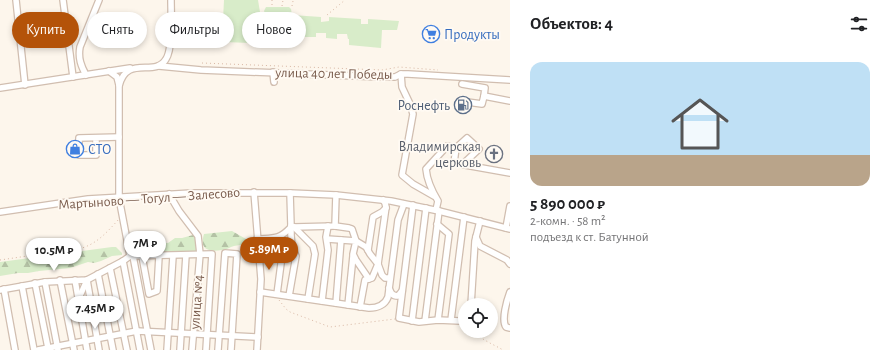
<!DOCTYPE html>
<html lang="ru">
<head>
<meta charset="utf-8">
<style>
	body { margin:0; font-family:"Alegreya Sans",sans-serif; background:#f6f6f6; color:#202124; height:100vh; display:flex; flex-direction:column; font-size:15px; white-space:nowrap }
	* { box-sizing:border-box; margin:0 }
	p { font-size:13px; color:#757577 }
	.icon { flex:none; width:22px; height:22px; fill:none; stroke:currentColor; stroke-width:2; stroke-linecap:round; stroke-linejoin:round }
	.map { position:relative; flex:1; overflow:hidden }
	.side { display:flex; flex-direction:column; background:#fff; width:380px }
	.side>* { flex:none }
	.hud { position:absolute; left:12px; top:12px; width:380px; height:36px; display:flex; gap:8px }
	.tools { position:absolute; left:458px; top:298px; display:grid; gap:8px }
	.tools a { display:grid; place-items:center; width:40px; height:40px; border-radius:50%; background:#fff; box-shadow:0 2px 6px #0003; font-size:20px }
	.price { position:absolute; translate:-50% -34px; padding:0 9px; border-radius:14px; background:#fff; color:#222; font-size:13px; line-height:26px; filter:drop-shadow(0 1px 2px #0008) }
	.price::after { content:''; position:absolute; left:50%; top:24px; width:12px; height:9px; margin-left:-6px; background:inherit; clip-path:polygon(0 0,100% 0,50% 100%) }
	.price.on { background:#b45309; color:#fff }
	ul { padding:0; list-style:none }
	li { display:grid; align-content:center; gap:8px; height:212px; padding:0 20px }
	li+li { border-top:1px solid #e0e0e0 }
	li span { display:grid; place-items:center; height:124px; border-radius:12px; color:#555 }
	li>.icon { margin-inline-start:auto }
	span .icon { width:72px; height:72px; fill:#fffc; stroke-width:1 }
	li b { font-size:17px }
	h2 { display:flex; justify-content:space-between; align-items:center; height:48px; padding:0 20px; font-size:17px }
	.tag { padding:0 14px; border-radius:18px; background:#fff; box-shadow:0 2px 6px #0003; font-size:14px; line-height:36px }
	.tag.on { background:#b45309; color:#fff }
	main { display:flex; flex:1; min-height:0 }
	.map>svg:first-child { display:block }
	.green { fill:#d8ecc9 }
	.forest { fill:url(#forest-firs) }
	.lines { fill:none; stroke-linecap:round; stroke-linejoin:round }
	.minor-casing { stroke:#d1beb0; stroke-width:8 }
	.path { stroke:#d9b8a5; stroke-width:1; stroke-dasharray:1 3; stroke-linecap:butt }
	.minor { stroke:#fff; stroke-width:5.5 }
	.labels { text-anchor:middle; stroke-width:3.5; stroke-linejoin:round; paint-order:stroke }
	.shop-label { font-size:14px; fill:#366cbe; stroke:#fffaf3; text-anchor:start }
	.street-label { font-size:14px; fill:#7a5c4d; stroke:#fffaf3 }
	.service-label { font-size:14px; fill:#4e5e75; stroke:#fffaf3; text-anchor:end }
	.worship-label { font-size:14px; fill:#5b616d; stroke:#fffaf3; text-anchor:end }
</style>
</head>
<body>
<main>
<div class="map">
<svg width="510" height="350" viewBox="0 0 510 350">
	<defs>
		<pattern id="forest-firs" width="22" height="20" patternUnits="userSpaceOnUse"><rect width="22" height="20" fill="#d8ecc9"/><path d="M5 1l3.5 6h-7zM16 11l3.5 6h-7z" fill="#b4c2a5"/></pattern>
	</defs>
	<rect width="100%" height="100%" fill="#fdf6ec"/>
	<g class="green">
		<polygon points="224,0 258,0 260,12 256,13 257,21 263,20 267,37 264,38 250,36 250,43 225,42 225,34 229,34 229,21 223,20"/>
		<polygon points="266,7 289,7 291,9 292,15 321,17 321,22 329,21 329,17 361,19 361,24 368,24 368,19 399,21 397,30 382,30 381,48 349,45 349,39 348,39 347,34 337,34 337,39 326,38 326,33 316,33 316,37 274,37 264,11"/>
	</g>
	<g class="forest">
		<path d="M232 231 246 239 247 240 246 244C242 245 238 245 234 246 230 247 226 250 222 250 209 252 199 250 204 234Z"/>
		<path d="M193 235C198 239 197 246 197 252H175L170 254H155L154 253 157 248 151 243H168L175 238H182Z"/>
		<polygon points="112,247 116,247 122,253 122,255 112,256 101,261 94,263 88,262 70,268 39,271 28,273 18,273 0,276 0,262"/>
	</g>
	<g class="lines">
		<defs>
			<g id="minor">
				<polyline points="16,0 25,85"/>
				<polyline points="63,0 73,77"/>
				<polyline points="159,66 201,70 381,77 395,77 401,74 408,74 510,80"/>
				<polyline points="109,71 117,77 119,85"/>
				<polyline points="273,72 274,82"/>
				<polyline points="401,74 402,87 410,104 413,114 402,175 413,184 434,196"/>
				<path d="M86 75C81 66 78 58 80 47L99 0"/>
				<polyline points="462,84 485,88 484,96"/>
				<polyline points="0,88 130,68"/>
				<polyline points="460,101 482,104 484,96 510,101"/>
				<polyline points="96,138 96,155 79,155 79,138 119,137"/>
				<polyline points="456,148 467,138 479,149 463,164"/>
				<polyline points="254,192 261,279 257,350"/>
				<polyline points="290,193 291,226 294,227 335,226 336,195"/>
				<polyline points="169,194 179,211 198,236 200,254 192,350"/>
				<polyline points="413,205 399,318 419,322 438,320 460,321 465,318"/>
				<path d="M436 210 438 201C432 191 427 181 426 169L447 146 456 148 454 163 510 173"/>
				<polyline points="0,212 88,199 192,193 290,193 336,195 391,201 439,211 510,229"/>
				<polyline points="437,224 449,234 438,320"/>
				<polyline points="335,226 349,228 352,229 356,241 366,247 370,254 378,264 382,275 385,278 390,278"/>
				<polyline points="294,227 313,246 315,254 308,299"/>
				<polyline points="506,228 510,206"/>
				<polyline points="476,237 480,246 507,260 510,264"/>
				<path d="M257 239C274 238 279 240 291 227"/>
				<polyline points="327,239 356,241 353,254 356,260 369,279"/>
				<polyline points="368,250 373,217 382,212 386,208"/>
				<polyline points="130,256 212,254 206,350"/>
				<polyline points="133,256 151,350"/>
				<polyline points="142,256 149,294 157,291 159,256"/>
				<polyline points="123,261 140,350"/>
				<polyline points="110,268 127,350"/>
				<polyline points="98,274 113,350"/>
				<polyline points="60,280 74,350"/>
				<polyline points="75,280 87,350"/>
				<polyline points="87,280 99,350"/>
				<polyline points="45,282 58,350"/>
				<polyline points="35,283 48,348"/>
				<polyline points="22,286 34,350"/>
				<path d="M389 288C391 293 392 296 398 296L402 291"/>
				<polyline points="4,289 15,350"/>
				<path d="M0 290 45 282 87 280 123 261 130 256 119 198V86C127 54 155 78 166 59 173 49 171 13 171 0"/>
				<path d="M260 292 369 308C377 308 385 305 388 297L398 220 404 204"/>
				<path d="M510 292C507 300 501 320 506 327L510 328"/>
				<polyline points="277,294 282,256 292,246"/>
				<polyline points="289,296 296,256 292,246 291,235 291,226"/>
				<polyline points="79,298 87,280"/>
				<polyline points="322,301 328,250 326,237 328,226"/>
				<polyline points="336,303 341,240"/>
				<polyline points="348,305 353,256"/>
				<polyline points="471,305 475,241 480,221"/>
				<polyline points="360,307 365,280 372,278 378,264 386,207 385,203 383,200"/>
				<polyline points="451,320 464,217"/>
				<polyline points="412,321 426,208"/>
				<polyline points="425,321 439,211"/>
				<polyline points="38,350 137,331 258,337"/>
				<polyline points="167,350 173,256"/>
				<polyline points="180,350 186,255"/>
				<polyline points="218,350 225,253 237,254 231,350"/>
			</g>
		</defs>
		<use href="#minor" class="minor-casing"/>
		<g class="path">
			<polyline points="272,5 272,0"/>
			<polyline points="282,6 283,0"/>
			<polyline points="292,6 293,1"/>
			<polyline points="327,15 345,0"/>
			<polyline points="202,63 382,70 399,67 438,70"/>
			<path d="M0 260 82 248C98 243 108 231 119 219"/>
			<polyline points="279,300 286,309 290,312 330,327 395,319"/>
			<path d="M474 331C481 340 493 344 503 350"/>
		</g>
		<use href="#minor" class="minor"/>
	</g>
	<defs>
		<symbol id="supermarket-ring" viewBox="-11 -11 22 22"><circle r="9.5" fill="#fffaf3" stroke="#3f7fe0" stroke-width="1.5"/><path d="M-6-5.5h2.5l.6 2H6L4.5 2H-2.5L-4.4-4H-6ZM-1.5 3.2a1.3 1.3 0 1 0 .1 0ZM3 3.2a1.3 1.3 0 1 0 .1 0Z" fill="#3f7fe0"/></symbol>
		<symbol id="fuel-ring" viewBox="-11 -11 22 22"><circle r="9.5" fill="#fffaf3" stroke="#5c6f8a" stroke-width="1.5"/><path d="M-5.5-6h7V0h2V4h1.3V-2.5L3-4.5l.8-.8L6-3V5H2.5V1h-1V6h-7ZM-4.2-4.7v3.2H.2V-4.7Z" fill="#5c6f8a"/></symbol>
		<symbol id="shop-ring" viewBox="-11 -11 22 22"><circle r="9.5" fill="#fffaf3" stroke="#3f7fe0" stroke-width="1.5"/><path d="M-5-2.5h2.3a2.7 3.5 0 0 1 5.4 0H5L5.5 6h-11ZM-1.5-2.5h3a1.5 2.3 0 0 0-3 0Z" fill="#3f7fe0"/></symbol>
		<symbol id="church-ring" viewBox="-11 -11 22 22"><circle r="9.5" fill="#fffaf3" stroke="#6b7280" stroke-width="1.5"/><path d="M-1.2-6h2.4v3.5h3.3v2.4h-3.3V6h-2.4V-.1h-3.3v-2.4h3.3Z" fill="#6b7280"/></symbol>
	</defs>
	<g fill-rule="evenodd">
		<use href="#supermarket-ring" x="421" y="24" width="20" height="20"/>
		<use href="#fuel-ring" x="453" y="95" width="20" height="20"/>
		<use href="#shop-ring" x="65" y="139" width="20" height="20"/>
		<use href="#church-ring" x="484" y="144" width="20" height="20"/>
	</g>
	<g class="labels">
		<g class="shop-label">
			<text x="444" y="39">Продукты</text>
			<text x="88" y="154">СТО</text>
		</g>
		<g class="street-label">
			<text transform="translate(334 73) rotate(1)" y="5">улица 40 лет Победы</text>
			<text transform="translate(149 198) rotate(-4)" y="5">Мартыново — Тогул — Залесово</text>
			<text transform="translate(196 302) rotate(-86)" y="5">улица №4</text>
		</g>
		<g class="service-label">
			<text x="450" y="110">Роснефть</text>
		</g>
		<g class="worship-label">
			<text x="481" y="151">Владимирская<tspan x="481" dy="16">церковь</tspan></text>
		</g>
	</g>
</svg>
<div class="tools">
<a><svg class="icon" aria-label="locate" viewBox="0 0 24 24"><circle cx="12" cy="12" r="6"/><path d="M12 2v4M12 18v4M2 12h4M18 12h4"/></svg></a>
</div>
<b class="price" style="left:145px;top:265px">7M ₽</b>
<b class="price on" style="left:269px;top:271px">5.89M ₽</b>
<b class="price" style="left:54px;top:272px">10.5M ₽</b>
<b class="price" style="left:95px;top:330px">7.45M ₽</b>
<div class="hud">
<a class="tag on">Купить</a>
<a class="tag">Снять</a>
<a class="tag">Фильтры</a>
<a class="tag">Новое</a>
</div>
</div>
<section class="side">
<h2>Объектов: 4<svg class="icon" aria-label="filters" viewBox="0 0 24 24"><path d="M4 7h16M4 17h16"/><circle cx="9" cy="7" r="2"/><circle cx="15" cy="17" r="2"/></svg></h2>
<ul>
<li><span style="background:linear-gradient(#bfe0f5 75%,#b9a48a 0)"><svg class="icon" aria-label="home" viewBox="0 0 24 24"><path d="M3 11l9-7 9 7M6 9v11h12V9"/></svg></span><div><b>5 890 000 ₽</b><p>2-комн. · 58 m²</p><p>подъезд к ст. Батунной</p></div></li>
</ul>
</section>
</main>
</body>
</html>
